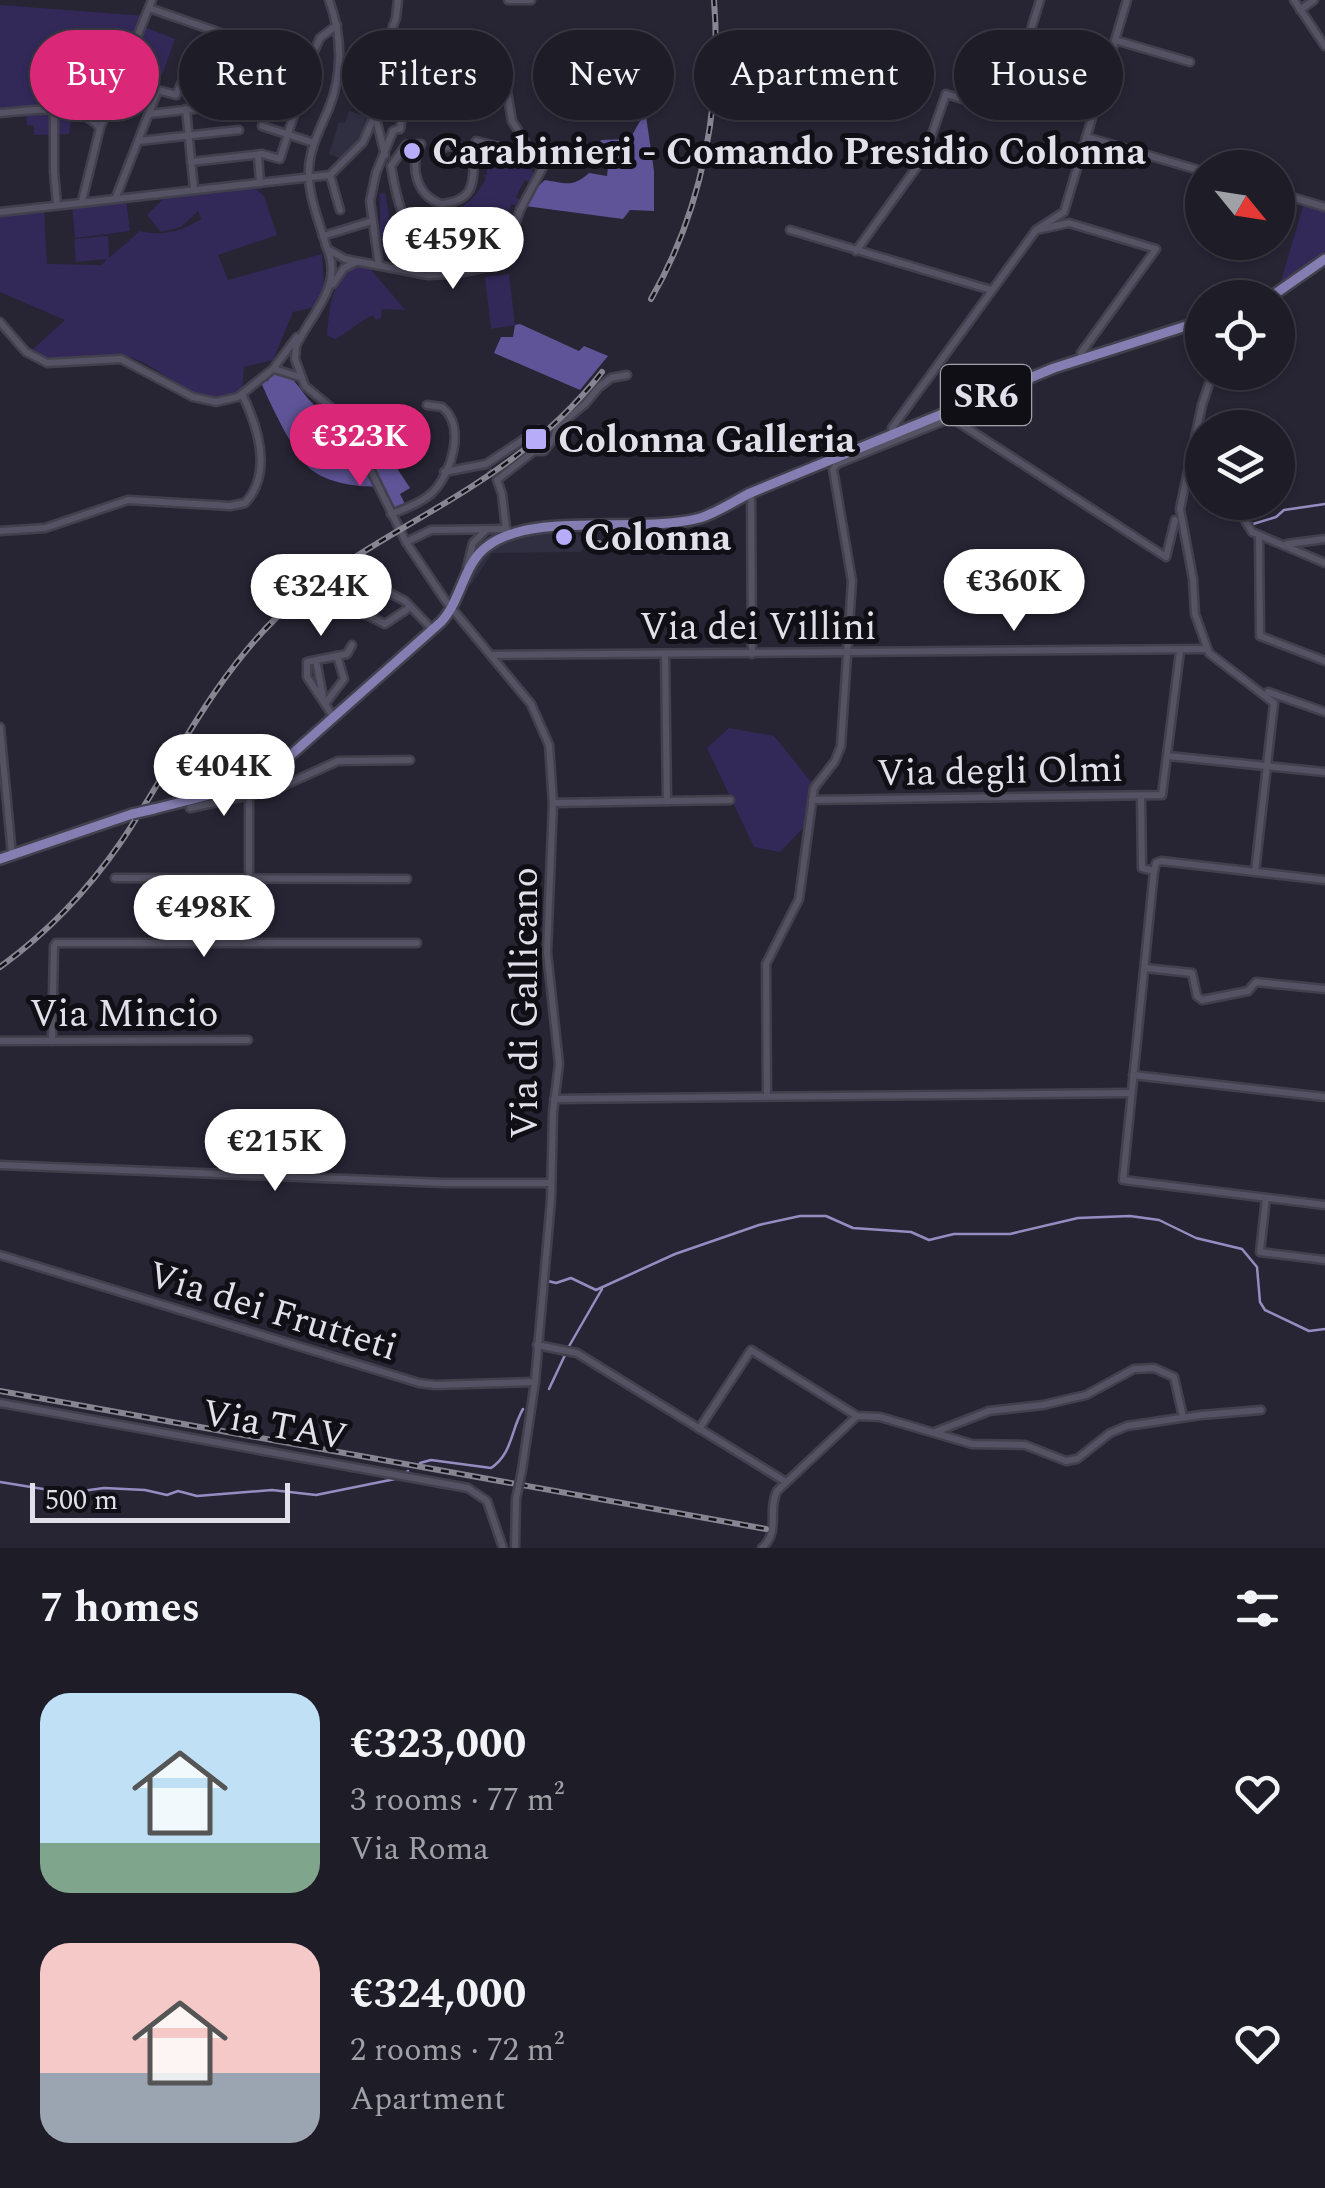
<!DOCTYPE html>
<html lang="en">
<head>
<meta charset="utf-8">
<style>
	body { margin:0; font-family:Spectral,serif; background:#25252f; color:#f1f3f6; height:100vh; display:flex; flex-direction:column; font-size:38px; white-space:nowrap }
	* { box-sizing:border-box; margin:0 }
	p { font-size:32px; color:#a0a1a7 }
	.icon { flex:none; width:55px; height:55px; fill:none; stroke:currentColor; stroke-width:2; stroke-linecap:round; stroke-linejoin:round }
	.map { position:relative; height:1548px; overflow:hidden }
	.drawer { display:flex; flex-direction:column; background:#1d1c27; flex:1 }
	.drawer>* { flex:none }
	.banner { position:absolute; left:30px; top:30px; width:1265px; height:90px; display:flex; gap:20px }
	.needle { width:65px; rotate:120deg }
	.tools { position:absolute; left:1185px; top:150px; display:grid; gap:20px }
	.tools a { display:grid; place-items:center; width:110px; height:110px; border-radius:50%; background:#1d1c27; box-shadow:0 2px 8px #0004,0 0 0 2px #3b3a44; font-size:50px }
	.scale { position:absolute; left:30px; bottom:25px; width:260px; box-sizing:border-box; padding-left:10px; border:5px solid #e1e0ea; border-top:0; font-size:28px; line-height:35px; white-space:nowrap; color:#e1e0ea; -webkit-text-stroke:8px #100f16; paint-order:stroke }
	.price { position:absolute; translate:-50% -85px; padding:0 22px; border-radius:35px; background:#fff; color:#222; font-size:32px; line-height:65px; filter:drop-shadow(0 2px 5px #0008) }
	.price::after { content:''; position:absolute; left:50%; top:60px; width:30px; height:22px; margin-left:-15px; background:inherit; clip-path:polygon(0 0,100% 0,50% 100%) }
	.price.on { background:#db2777; color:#fff }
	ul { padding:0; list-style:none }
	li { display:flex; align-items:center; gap:30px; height:250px; padding:0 40px }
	li span { display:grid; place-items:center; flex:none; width:280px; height:200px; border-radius:30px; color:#555 }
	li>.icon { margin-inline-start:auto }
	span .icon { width:120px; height:120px; fill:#fffc; stroke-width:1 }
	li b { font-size:42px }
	h2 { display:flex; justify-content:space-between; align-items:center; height:120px; padding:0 40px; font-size:42px }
	.pill { padding:0 35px; border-radius:45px; background:#1d1c27; box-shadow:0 2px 8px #0004,0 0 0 2px #3b3a44; font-size:35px; line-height:90px }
	.pill.on { background:#db2777; color:#fff }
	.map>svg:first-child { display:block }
	.built { fill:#302e41 }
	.green { fill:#322959 }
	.forest { fill:#5f5497 }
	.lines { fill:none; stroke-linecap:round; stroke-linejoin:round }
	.stream { stroke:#958dc1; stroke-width:2.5 }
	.minor-tunnel { stroke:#43414f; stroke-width:6; stroke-dasharray:6 3; stroke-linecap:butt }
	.minor-casing { stroke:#42404d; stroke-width:11 }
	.major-casing { stroke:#42404d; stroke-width:14 }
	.minor { stroke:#545263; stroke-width:6 }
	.major { stroke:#857eb2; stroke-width:9 }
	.rail-casing { stroke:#868591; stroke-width:6 }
	.rail { stroke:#100f16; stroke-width:2.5; stroke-dasharray:8; stroke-linecap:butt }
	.minor-bridge-casing { stroke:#42404d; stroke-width:11; stroke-linecap:butt }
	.major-bridge-casing { stroke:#42404d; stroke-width:14; stroke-linecap:butt }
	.minor-bridge { stroke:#545263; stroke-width:6 }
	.major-bridge { stroke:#857eb2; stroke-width:9 }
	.poi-dot { fill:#b6acf8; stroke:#100f16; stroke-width:4 }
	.labels { text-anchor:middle; stroke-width:10; stroke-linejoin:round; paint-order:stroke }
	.shield { fill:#100f16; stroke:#a2a1aa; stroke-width:2.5 }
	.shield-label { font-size:35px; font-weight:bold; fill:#e1e0ea }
	.poi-label { font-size:38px; font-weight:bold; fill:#e1e0ea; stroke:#100f16; text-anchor:start }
	.street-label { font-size:38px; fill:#e1e0ea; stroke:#100f16 }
</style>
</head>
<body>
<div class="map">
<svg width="1325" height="1548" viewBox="0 0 1325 1548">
	<rect width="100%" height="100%" fill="#272534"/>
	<g class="built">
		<polygon points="349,111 370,117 361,141 353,144 343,160 329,154 339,122 345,123"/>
		<polygon points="573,531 586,540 607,541 607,544 585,547 580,552 492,553 471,585 468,584 483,556 494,546 531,533"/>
	</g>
	<g class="green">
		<polygon points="0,5 146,16 142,26 175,39 162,75 128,60 100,128 95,121 72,114 69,134 34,135 34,126 27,125 26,112 0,113"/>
		<path d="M497 148 532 159 530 169 536 175 532 184 525 180 516 197 521 201 519 206 511 204 505 222 496 234 482 228 444 230 449 210C470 206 476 195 486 179L484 175H487V163H483V160L497 159Z"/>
		<path d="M250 184 264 196 277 235 218 255 228 280 322 254 324 286 315 307 293 312 273 360 244 367 242 391C205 417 165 368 130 357 110 350 82 362 61 361 51 361 41 354 32 350L65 320 0 292V212L44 207 47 264 102 265 107 259 76 262 74 239 108 236 109 258 140 231C162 237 182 231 201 219L198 211 181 227 161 232 147 215 163 199 194 195V189Z"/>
		<path d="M385 193 390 221 401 239 409 234C434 258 465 253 496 251L502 258 499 262C472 268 404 286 386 255 376 238 382 213 379 194Z"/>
		<polygon points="126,199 130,231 75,238 72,205"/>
		<polygon points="1304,203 1325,209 1325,251 1287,283 1281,281"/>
		<path d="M353 264 367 265 405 310 382 309 381 318 376 320 373 315C357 322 350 332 335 339L327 335C330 307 331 283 353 264Z"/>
		<polygon points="509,274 515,325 491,329 485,277"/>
		<polygon points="729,728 774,736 812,783 808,823 780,852 754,847 707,748"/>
	</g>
	<g class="forest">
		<path d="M646 116 654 171V211L630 210 623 219 525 206 534 190 545 180C568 184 573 187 589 173L607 176 608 166 593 159 601 140 630 139 640 121Z"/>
		<polygon points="520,324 579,351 584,346 608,356 580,390 494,353 501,337 513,337 515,325"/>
		<path d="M280 370C300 379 305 405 328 414 343 420 361 414 376 423L379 441 410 488 400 494 406 506 393 511 382 487C360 487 331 484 313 471 297 460 269 402 261 382L268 381 271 373Z"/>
	</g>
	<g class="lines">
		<g class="stream">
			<polyline points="1253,524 1276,517 1284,510 1325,504"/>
			<polyline points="548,1281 556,1283 571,1278 596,1290 675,1254 759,1225 800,1216 826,1216 853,1228 911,1232 929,1240 954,1234 1010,1234 1078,1218 1130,1216 1159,1220 1196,1238 1242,1249 1257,1267 1260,1302 1265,1310 1309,1331 1325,1329"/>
			<polyline points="568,1348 602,1289"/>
			<polyline points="549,1389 565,1355"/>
			<path d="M420 1463 431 1460 491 1468C513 1453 511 1429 523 1409"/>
			<polyline points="407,1472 408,1471"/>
			<polyline points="0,1482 68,1493 104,1488 145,1490 167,1495 178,1491 197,1496 272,1490 316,1495 400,1478"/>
		</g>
		<polyline class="minor-tunnel" points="489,470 494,476"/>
		<defs>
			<g id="minor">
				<polyline points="508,0 531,0"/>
				<polyline points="1294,0 1325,46"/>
				<polyline points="149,8 307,63"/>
				<polyline points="1300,10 1314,0"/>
				<polyline points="1115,40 1190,62"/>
				<polyline points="264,80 275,52"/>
				<polyline points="181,84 230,79"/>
				<polyline points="296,91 320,38 337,25"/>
				<polyline points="186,109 194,189"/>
				<polyline points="54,110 54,172 57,205"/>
				<path d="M0 113C30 111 77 101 99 127"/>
				<polyline points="149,114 266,101"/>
				<polyline points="262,126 314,143"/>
				<polyline points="1086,137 1202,171"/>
				<polyline points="139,141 239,130"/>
				<path d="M406 145 421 144C409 166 416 195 441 204 485 200 469 168 476 141L534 156"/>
				<path d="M406 145 391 166C404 245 420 251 497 249L504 256"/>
				<polyline points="441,148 456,145 475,157"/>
				<polyline points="258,155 260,183"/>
				<polyline points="385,155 376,119 375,77 396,18 398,0"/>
				<polyline points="330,175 340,210"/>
				<polyline points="1278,193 1325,207"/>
				<polyline points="116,197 158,90 176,95 190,65 229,77 234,88 296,108 280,159 262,154 191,162"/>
				<polyline points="82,201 100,128 152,0"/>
				<polyline points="0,212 330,175 363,142 375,115"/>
				<polyline points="790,230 991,290"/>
				<polyline points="1037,230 1069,223 1156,249 1081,353 1080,360"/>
				<polyline points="323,236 372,221"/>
				<path d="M326 245C319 221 307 193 309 168 310 147 321 127 329 108 343 73 342 36 329 0"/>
				<path d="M326 246C345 285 312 312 296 346L295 359 305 386 346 420 406 542 445 600 531 704 549 745 553 803 547 952 559 1064 553 1112 551 1200 535 1382 522 1470"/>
				<path d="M329 250 345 259 428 275 453 274 497 265 503 261 520 210 542 169 512 121 503 68C492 58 480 58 465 60 423 64 406 89 400 129"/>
				<polyline points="856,251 924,157 946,94 999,110 1007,108 1040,0"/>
				<polyline points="1220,251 1223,242"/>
				<polyline points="379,265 370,201 376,173 393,131 398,129"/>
				<polyline points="333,284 344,268 356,262"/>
				<polyline points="0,322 26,352 47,363 121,359 193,397 216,402 238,397 273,369 297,337"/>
				<polyline points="274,369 300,377"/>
				<polyline points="1213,372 1202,405 1180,509 1193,579 1195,614 1209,653 1274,703 1255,872"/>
				<polyline points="950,417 1166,557 1175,520"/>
				<polyline points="893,434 892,428 1036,230 1064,212 1127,0"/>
				<polyline points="1192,457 1202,467"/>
				<polyline points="444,472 486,464 538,430"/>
				<polyline points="751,493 752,654"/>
				<polyline points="1234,502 1252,532 1325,563"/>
				<path d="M391 514C405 509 423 502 433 492 452 472 466 426 442 407L427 405"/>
				<polyline points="506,529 502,494 497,480 534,451 544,451 554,438 557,427 585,404 599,387 611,378 627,375"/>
				<path d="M0 531 45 528 128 500 230 506 245 503C273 473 258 427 242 394"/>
				<polyline points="1259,536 1260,636 1325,661"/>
				<polyline points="406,542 431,530 507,529"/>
				<polyline points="1287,544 1325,539"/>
				<polyline points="467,567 473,543 485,531"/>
				<polyline points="349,572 405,601 433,630"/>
				<polyline points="320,592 385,624 409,608"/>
				<polyline points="665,654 667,801"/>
				<polyline points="491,655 1206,649"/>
				<polyline points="337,656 347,654 352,645"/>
				<polyline points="317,665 323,697"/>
				<polyline points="1268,692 1325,712"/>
				<polyline points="325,704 307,677 307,662 337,656 344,679 325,704 334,718"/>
				<polyline points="0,727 12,855"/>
				<polyline points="1168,756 1325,772"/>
				<polyline points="249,784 249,942"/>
				<polyline points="1141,796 1142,868 1154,871"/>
				<polyline points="812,800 1162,795 1180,651"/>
				<polyline points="553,803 730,800"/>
				<polyline points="190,808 274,790 338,761 410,760"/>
				<polyline points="1154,871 1123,1180 1325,1205"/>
				<polyline points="1154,871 1156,863 1161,861 1325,880"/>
				<polyline points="115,878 407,879"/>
				<polyline points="1145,968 1192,973 1197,996 1202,1000 1248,991 1256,982 1325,989"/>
				<polyline points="0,1041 248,1040"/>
				<polyline points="52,1041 54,946 56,943 417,943"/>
				<polyline points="1133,1075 1325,1097"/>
				<polyline points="767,1096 766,964 799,899 814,788 835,761 841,746 852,581 833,469 837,464 951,418"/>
				<polyline points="554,1099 1131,1093"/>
				<polyline points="0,1165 444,1183 551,1183"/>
				<polyline points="1266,1198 1260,1252 1325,1260"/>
				<polyline points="0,1255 419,1383 435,1385 535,1382"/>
				<polyline points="537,1345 577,1353 786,1482"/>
				<polyline points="0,1403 468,1488 487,1501 503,1548"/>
				<polyline points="699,1429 751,1350 857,1416 880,1417 972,1444 1025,1445 1066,1461 1077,1459 1110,1433 1127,1426 1201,1415 1261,1410"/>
				<polyline points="935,1432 989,1411 1043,1405 1086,1395 1134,1369 1154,1368 1174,1377 1183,1417"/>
				<polyline points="515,1548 516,1499"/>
				<path d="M762 1548C781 1530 767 1512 777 1491L857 1416"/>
			</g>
			<g id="major">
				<polyline points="1269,298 1325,259"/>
				<path d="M154 809 244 786 274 770 441 622C462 600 463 562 489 545 537 511 639 534 700 518 716 513 733 502 748 494L1054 368 1202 321"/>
				<polyline points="0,859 132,814"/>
			</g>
		</defs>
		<use href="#minor" class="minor-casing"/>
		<use href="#major" class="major-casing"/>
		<use href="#minor" class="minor"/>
		<use href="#major" class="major"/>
		<defs>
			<g id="rail">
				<path d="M651 299C703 209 722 103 714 0"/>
				<polyline points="594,543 599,543"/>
				<path d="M0 967C47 933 88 890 121 842 172 766 210 683 276 618 334 562 404 530 471 487 520 456 566 418 602 372"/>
				<polyline points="0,1391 766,1529"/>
			</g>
		</defs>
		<use href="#rail" class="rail-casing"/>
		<use href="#rail" class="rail"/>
		<defs>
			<polyline id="minor-bridge" points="516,1499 522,1470"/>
			<polyline id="major-bridge" points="132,814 154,809"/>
		</defs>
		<use href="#minor-bridge" class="minor-bridge-casing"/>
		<use href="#major-bridge" class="major-bridge-casing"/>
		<use href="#minor-bridge" class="minor-bridge"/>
		<use href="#major-bridge" class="major-bridge"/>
	</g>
	<g class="poi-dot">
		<circle cx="412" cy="151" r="10"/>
		<rect x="524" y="427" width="24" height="24" rx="5"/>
		<circle cx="564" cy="537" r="10"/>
	</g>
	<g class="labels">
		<rect class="shield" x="941" y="365" width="90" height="60" rx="8"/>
		<g class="shield-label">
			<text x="986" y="407">SR6</text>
		</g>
		<g class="poi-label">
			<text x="432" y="164">Carabinieri - Comando Presidio Colonna</text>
			<text x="558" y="452">Colonna Galleria</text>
			<text x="584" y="550">Colonna</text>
		</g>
		<g class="street-label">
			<text x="758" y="639">Via dei Villini</text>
			<text transform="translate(1000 770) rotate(-1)" y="13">Via degli Olmi</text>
			<text transform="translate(524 1003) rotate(-90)" y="13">Via di Gallicano</text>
			<text x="124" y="1026">Via Mincio</text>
			<text transform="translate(273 1310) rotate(17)" y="13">Via dei Frutteti</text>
			<text transform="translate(275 1424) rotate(10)" y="13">Via TAV</text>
		</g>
	</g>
</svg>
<div class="tools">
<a><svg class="needle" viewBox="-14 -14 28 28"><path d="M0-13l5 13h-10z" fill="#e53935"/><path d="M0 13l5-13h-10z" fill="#a0a1a7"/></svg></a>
<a><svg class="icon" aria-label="locate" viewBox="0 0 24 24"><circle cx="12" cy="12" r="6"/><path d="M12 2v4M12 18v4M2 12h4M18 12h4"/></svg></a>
<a><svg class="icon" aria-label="layers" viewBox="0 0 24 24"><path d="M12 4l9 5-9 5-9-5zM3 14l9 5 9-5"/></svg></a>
</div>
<div class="scale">500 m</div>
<b class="price" style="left:453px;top:292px">€459K</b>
<b class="price on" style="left:360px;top:489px">€323K</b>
<b class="price" style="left:1014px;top:634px">€360K</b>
<b class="price" style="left:321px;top:639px">€324K</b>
<b class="price" style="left:224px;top:819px">€404K</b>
<b class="price" style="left:204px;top:960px">€498K</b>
<b class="price" style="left:275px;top:1194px">€215K</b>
<div class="banner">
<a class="pill on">Buy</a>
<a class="pill">Rent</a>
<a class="pill">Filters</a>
<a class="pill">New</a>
<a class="pill">Apartment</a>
<a class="pill">House</a>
</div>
</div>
<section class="drawer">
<h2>7 homes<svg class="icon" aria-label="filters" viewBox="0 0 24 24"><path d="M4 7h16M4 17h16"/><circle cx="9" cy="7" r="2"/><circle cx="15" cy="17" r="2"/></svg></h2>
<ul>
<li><span style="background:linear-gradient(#bfe0f5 75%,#7fa58c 0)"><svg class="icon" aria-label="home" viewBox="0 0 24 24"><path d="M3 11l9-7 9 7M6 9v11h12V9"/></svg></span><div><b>€323,000</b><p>3 rooms · 77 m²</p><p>Via Roma</p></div><svg class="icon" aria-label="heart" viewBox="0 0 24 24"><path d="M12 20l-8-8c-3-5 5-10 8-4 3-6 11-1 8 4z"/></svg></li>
<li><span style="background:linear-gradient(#f6c9c9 65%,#9aa5b1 0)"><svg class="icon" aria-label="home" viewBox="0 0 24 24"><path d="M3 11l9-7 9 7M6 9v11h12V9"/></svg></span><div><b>€324,000</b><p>2 rooms · 72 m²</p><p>Apartment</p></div><svg class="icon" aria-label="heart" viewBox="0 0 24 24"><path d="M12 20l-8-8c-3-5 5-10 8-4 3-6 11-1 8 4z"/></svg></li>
</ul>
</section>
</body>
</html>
